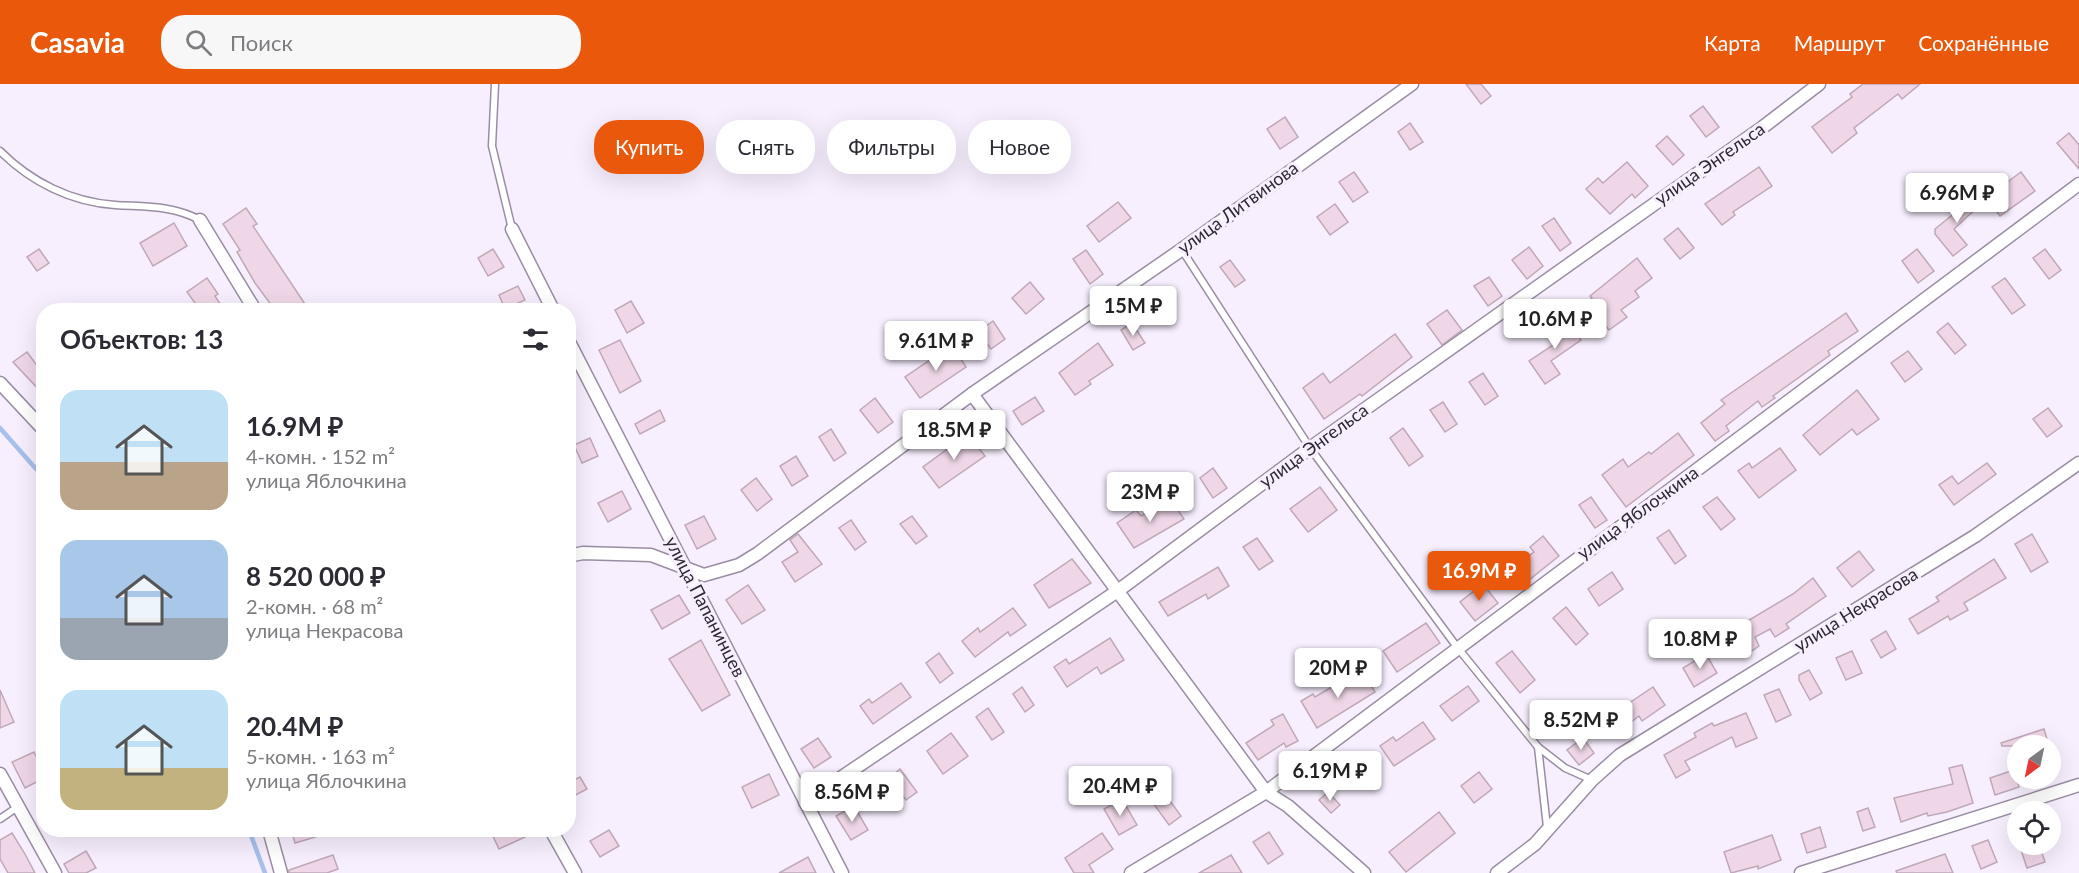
<!DOCTYPE html>
<html lang="ru">
<head>
<meta charset="utf-8">
<style>
	body { margin:0; font-family:Lato,sans-serif; background:#f7f7f7; color:#2b2b33; height:100vh; display:flex; flex-direction:column; font-size:22px; white-space:nowrap }
	* { box-sizing:border-box; margin:0 }
	p { font-size:20px; color:#7c7c81 }
	.icon { flex:none; width:33px; height:33px; fill:none; stroke:currentColor; stroke-width:2; stroke-linecap:round; stroke-linejoin:round }
	.map { position:relative; flex:1; overflow:hidden }
	.panel { position:absolute; left:36px; top:219px; width:540px; height:534px; display:flex; flex-direction:column; background:#fff; border-radius:24px; box-shadow:0 6px 24px #0002 }
	.panel>* { flex:none }
	.guide { position:absolute; left:594px; top:36px; width:570px; height:54px; display:flex; gap:12px }
	.needle { width:39px; rotate:213deg }
	.tools { position:absolute; left:2007px; top:651px; display:grid; gap:12px }
	.tools a { display:grid; place-items:center; width:54px; height:54px; border-radius:50%; background:#fff; box-shadow:0 6px 24px #0002; font-size:30px }
	.price { position:absolute; translate:-50% -51px; padding:0 14px; border-radius:6px; background:#fff; color:#222; font-size:20px; line-height:39px; filter:drop-shadow(0 2px 3px #0008) }
	.price::after { content:''; position:absolute; left:50%; top:36px; width:18px; height:14px; margin-left:-9px; background:inherit; clip-path:polygon(0 0,100% 0,50% 100%) }
	.price.current { background:#ea580c; color:#fff }
	ul { padding:0; list-style:none }
	li { display:flex; align-items:center; gap:18px; height:150px; padding:0 24px }
	li span { display:grid; place-items:center; flex:none; width:168px; height:120px; border-radius:18px; color:#555 }
	li>.icon { margin-inline-start:auto }
	span .icon { width:72px; height:72px; fill:#fffc; stroke-width:1 }
	li b { font-size:26px }
	h2 { display:flex; justify-content:space-between; align-items:center; height:72px; padding:0 24px; font-size:26px }
	.tag { padding:0 21px; border-radius:24px; background:#fff; box-shadow:0 6px 24px #0002; font-size:21px; line-height:54px }
	.tag.current { background:#ea580c; color:#fff }
	header { display:flex; align-items:center; gap:36px; box-sizing:border-box; height:84px; padding:0 30px; background:#ea580c; color:#fff }
	header strong { font-size:28px }
	nav { display:flex; gap:33px; margin-inline-start:auto; font-size:21px }
	.search { width:420px; height:54px; background:#f7f7f7; display:flex; align-items:center; gap:15px; box-sizing:border-box; padding:0 21px; border-radius:24px; color:#7c7c81; font-size:22px }
	.map>svg:first-child { display:block }
	.lines { fill:none; stroke-linecap:round; stroke-linejoin:round }
	.stream { stroke:#a7c0ec; stroke-width:4.5 }
	.building { fill:#efd7e8; stroke:#bfa8b8; stroke-width:1.5 }
	.lane-casing { stroke:#9a8da3; stroke-width:9 }
	.street-casing { stroke:#9a8da3; stroke-width:15 }
	.lane { stroke:#fff; stroke-width:6 }
	.street { stroke:#fff; stroke-width:12 }
	.labels { text-anchor:middle; stroke-width:6; stroke-linejoin:round; paint-order:stroke }
	.street-label { font-size:18px; fill:#2d2831; stroke:#f8effe }
</style>
</head>
<body>
<header>
<strong>Casavia</strong>
<div class="search"><svg class="icon" aria-label="search" viewBox="0 0 24 24"><circle cx="10" cy="10" r="6"/><path d="M15 15l6 6"/></svg>Поиск</div>
<nav><a>Карта</a><a>Маршрут</a><a>Сохранённые</a></nav>
</header>
<div class="map">
<svg width="2079" height="789" viewBox="0 0 2079 789">
	<rect width="100%" height="100%" fill="#f8effe"/>
	<g class="lines">
		<g class="stream">
			<polyline points="0,344 44,394"/>
			<polyline points="249,746 265,789"/>
		</g>
	</g>
	<g class="building">
		<polygon points="1466,0 1481,0 1491,12 1481,20"/>
		<polygon points="1863,0 1920,0 1902,15 1898,10 1854,44 1857,49 1832,69 1812,43 1852,13 1850,10"/>
		<polygon points="1703,22 1719,43 1706,53 1690,32"/>
		<polygon points="1285,33 1298,53 1280,65 1267,45"/>
		<polygon points="1410,39 1423,58 1410,66 1398,48"/>
		<polygon points="2069,49 2079,61 2079,85 2057,59"/>
		<polygon points="1667,52 1684,71 1673,81 1656,62"/>
		<polygon points="1627,78 1648,102 1635,114 1632,110 1610,130 1586,105 1598,94 1603,99"/>
		<polygon points="1759,83 1772,102 1733,128 1735,131 1722,141 1705,120"/>
		<polygon points="1354,88 1368,108 1353,118 1339,98"/>
		<polygon points="2021,88 2035,107 2000,132 1986,114"/>
		<polygon points="1970,107 1981,120 1954,145 1967,161 1953,172 1935,150 1935,145 1956,128 1952,123"/>
		<polygon points="1118,118 1131,134 1099,158 1087,142"/>
		<polygon points="1335,120 1348,138 1330,151 1317,133"/>
		<polygon points="246,124 257,140 253,142 309,226 275,226 255,199 237,168 240,166 223,140"/>
		<polygon points="1554,134 1571,159 1560,167 1542,142"/>
		<polygon points="174,139 187,162 153,182 140,159"/>
		<polygon points="1678,144 1694,164 1680,175 1664,155"/>
		<polygon points="1529,163 1543,182 1527,195 1512,176"/>
		<polygon points="39,165 49,179 37,187 27,173"/>
		<polygon points="493,165 504,183 488,192 478,174"/>
		<polygon points="1917,165 1934,187 1918,199 1902,177"/>
		<polygon points="2045,165 2061,186 2049,195 2033,174"/>
		<polygon points="1086,166 1103,190 1090,200 1073,175"/>
		<polygon points="1637,174 1652,194 1635,207 1639,213 1621,226 1627,233 1609,246 1587,218 1592,214 1590,212"/>
		<polygon points="1230,176 1245,196 1235,203 1220,183"/>
		<polygon points="1489,193 1502,212 1488,222 1474,202"/>
		<polygon points="207,194 218,210 215,212 224,226 200,226 187,208"/>
		<polygon points="2005,194 2025,221 2012,230 1992,203"/>
		<polygon points="1030,198 1044,215 1026,230 1012,214"/>
		<polygon points="518,202 525,216 505,225 499,211"/>
		<polygon points="631,217 644,239 627,249 615,226"/>
		<polygon points="1447,226 1462,246 1442,261 1427,240"/>
		<polygon points="1846,229 1858,247 1828,267 1830,271 1773,312 1775,314 1762,323 1758,317 1726,342 1729,347 1715,357 1701,339 1725,320 1721,316"/>
		<polygon points="1565,233 1581,256 1551,277 1560,290 1545,300 1529,277 1556,259 1547,246"/>
		<polygon points="993,237 1005,255 991,265 978,248"/>
		<polygon points="1132,239 1145,259 1133,266 1121,246"/>
		<polygon points="1948,239 1966,261 1955,270 1937,248"/>
		<polygon points="1395,250 1412,273 1362,312 1360,310 1324,335 1303,304 1323,289 1330,299"/>
		<polygon points="620,256 641,297 620,309 599,266"/>
		<polygon points="1098,259 1113,281 1089,297 1091,300 1075,311 1059,289"/>
		<polygon points="952,261 966,283 920,314 905,293"/>
		<polygon points="1908,267 1922,285 1905,298 1891,279"/>
		<polygon points="27,268 44,291 44,311 13,278"/>
		<polygon points="1483,289 1498,312 1485,321 1469,298"/>
		<polygon points="1857,306 1879,335 1857,351 1852,345 1820,371 1803,351"/>
		<polygon points="1035,313 1044,327 1022,341 1013,327"/>
		<polygon points="875,314 893,338 878,349 860,326"/>
		<polygon points="1443,318 1457,340 1445,348 1430,326"/>
		<polygon points="2048,324 2062,342 2047,353 2033,335"/>
		<polygon points="660,326 665,337 640,350 635,340"/>
		<polygon points="1403,344 1423,372 1409,382 1390,354"/>
		<polygon points="831,345 846,369 834,377 819,353"/>
		<polygon points="1678,349 1694,371 1626,423 1602,391 1623,375 1628,383 1649,368 1651,370"/>
		<polygon points="968,350 985,372 939,404 923,383"/>
		<polygon points="590,354 598,372 582,379 574,361"/>
		<polygon points="1780,364 1796,386 1759,414 1738,387 1749,379 1752,384"/>
		<polygon points="796,372 808,392 792,402 780,382"/>
		<polygon points="1987,379 1996,390 1954,421 1939,401 1952,392 1958,400"/>
		<polygon points="1213,384 1227,404 1213,414 1200,394"/>
		<polygon points="756,394 772,415 757,427 741,406"/>
		<polygon points="1320,403 1337,426 1308,448 1290,425"/>
		<polygon points="622,407 631,425 608,438 598,419"/>
		<polygon points="1169,413 1184,435 1134,464 1117,439 1136,426 1141,432"/>
		<polygon points="1591,413 1607,436 1595,444 1579,421"/>
		<polygon points="1717,413 1735,435 1721,446 1703,423"/>
		<polygon points="704,432 716,455 697,465 685,441"/>
		<polygon points="912,432 927,452 916,460 900,440"/>
		<polygon points="851,436 866,458 855,466 839,444"/>
		<polygon points="1669,446 1686,472 1675,480 1657,454"/>
		<polygon points="798,450 822,480 795,498 782,478 798,468 790,456"/>
		<polygon points="2032,450 2048,478 2031,488 2015,460"/>
		<polygon points="1543,452 1559,472 1519,504 1507,487 1534,468 1530,463"/>
		<polygon points="1257,454 1273,477 1259,486 1243,463"/>
		<polygon points="1859,467 1874,486 1852,503 1837,484"/>
		<polygon points="1072,475 1091,499 1049,524 1034,501"/>
		<polygon points="1994,475 2006,494 1964,519 1968,526 1950,536 1948,532 1918,550 1909,535 1939,517 1936,513"/>
		<polygon points="1218,483 1229,502 1208,515 1206,510 1168,532 1159,518"/>
		<polygon points="1612,488 1623,505 1599,522 1588,505"/>
		<polygon points="1813,494 1826,512 1786,540 1789,544 1775,553 1770,545 1755,553 1759,562 1746,571 1734,545 1793,510"/>
		<polygon points="1483,500 1498,519 1475,537 1460,518"/>
		<polygon points="748,501 765,526 742,540 726,516"/>
		<polygon points="679,511 690,529 662,545 651,526"/>
		<polygon points="1566,523 1588,550 1576,561 1553,534"/>
		<polygon points="1013,524 1026,541 1010,552 1008,548 975,573 962,557 978,544 980,548"/>
		<polygon points="1426,539 1440,559 1397,588 1383,567"/>
		<polygon points="1886,547 1896,565 1881,574 1871,556"/>
		<polygon points="1110,554 1124,576 1101,590 1097,583 1067,603 1054,583 1066,575 1069,580"/>
		<polygon points="701,556 730,611 702,627 669,575"/>
		<polygon points="1512,567 1535,596 1520,609 1496,579"/>
		<polygon points="1852,567 1862,589 1846,596 1836,574"/>
		<polygon points="939,569 953,589 940,599 926,579"/>
		<polygon points="1706,570 1717,589 1694,603 1683,584"/>
		<polygon points="1809,586 1822,609 1810,616 1799,596 1799,591"/>
		<polygon points="1363,588 1375,608 1317,644 1301,617 1313,610 1315,613 1340,598 1341,600"/>
		<polygon points="901,599 911,613 873,640 860,622 869,615 872,619"/>
		<polygon points="1468,602 1479,617 1452,637 1440,622"/>
		<polygon points="1022,603 1034,621 1025,628 1013,610"/>
		<polygon points="1653,603 1665,621 1642,637 1639,632 1617,649 1607,634"/>
		<polygon points="1779,605 1791,631 1776,638 1764,611"/>
		<polygon points="0,606 14,638 0,644"/>
		<polygon points="988,624 1004,648 992,656 976,633"/>
		<polygon points="1746,629 1757,654 1736,663 1732,653 1685,677 1690,686 1676,694 1664,671 1696,653 1694,649 1712,639 1714,642"/>
		<polygon points="1283,630 1298,657 1286,663 1284,659 1258,676 1246,659 1274,641 1271,636"/>
		<polygon points="1423,638 1435,655 1394,682 1380,662 1393,653 1396,657"/>
		<polygon points="2044,645 2049,662 2002,662 2001,659"/>
		<polygon points="951,649 968,672 943,690 927,667"/>
		<polygon points="818,654 831,673 814,684 801,665"/>
		<polygon points="1583,654 1594,669 1579,681 1567,666"/>
		<polygon points="34,668 44,687 44,694 25,704 12,678"/>
		<polygon points="1962,681 1973,719 1947,728 1928,732 1927,729 1901,738 1894,714 1953,700 1949,684"/>
		<polygon points="900,685 917,708 906,716 889,694"/>
		<polygon points="2014,686 2019,703 1995,711 1990,694"/>
		<polygon points="1479,688 1492,705 1474,719 1461,702"/>
		<polygon points="769,690 779,711 752,724 742,703"/>
		<polygon points="580,693 587,705 568,715 568,699"/>
		<polygon points="1328,708 1340,721 1331,729 1319,716"/>
		<polygon points="1165,710 1181,732 1169,741 1153,719"/>
		<polygon points="1122,715 1137,741 1119,751 1104,725"/>
		<polygon points="854,722 868,746 851,756 836,732"/>
		<polygon points="1868,724 1875,743 1863,747 1857,728"/>
		<polygon points="1439,728 1455,749 1406,788 1389,768"/>
		<polygon points="1820,743 1826,763 1807,769 1801,750"/>
		<polygon points="291,746 329,746 329,749 295,759"/>
		<polygon points="490,746 540,746 499,765"/>
		<polygon points="609,746 619,762 600,773 590,757"/>
		<polygon points="1269,748 1283,770 1268,780 1253,758"/>
		<polygon points="12,749 25,770 35,789 8,789 0,775 0,756"/>
		<polygon points="1102,749 1113,765 1089,781 1094,789 1074,789 1065,774"/>
		<polygon points="1772,751 1781,776 1758,785 1758,782 1731,789 1724,768"/>
		<polygon points="1988,756 1997,778 1981,785 1972,762"/>
		<polygon points="2019,760 2039,760 2045,778 2027,784"/>
		<polygon points="86,767 96,784 86,789 69,789 64,780"/>
		<polygon points="1945,770 1953,789 1897,789 1896,787"/>
		<polygon points="333,771 338,785 327,789 289,789 289,786"/>
		<polygon points="1231,771 1242,789 1199,789"/>
		<polygon points="808,773 816,789 779,789"/>
	</g>
	<g class="lines">
		<defs>
			<g id="lane">
				<polyline points="495,0 492,62 512,145"/>
				<path d="M0 67C31 98 71 118 115 121 145 123 172 121 200 136"/>
				<polyline points="1182,166 1310,364 1457,563 1538,663 1565,684 1592,696"/>
				<polyline points="1538,663 1547,743"/>
				<polyline points="0,735 19,722"/>
			</g>
			<g id="street">
				<polyline points="200,136 255,226"/>
				<polyline points="512,145 553,226"/>
				<polyline points="568,256 842,789"/>
				<polyline points="0,299 44,346"/>
				<polyline points="972,310 1266,708 1288,722 1364,789"/>
				<polyline points="568,472 583,469 651,471 704,491 739,481 757,470 972,310 1181,166 1412,0"/>
				<polyline points="0,690 55,789"/>
				<polyline points="805,718 1119,506 1310,364 1763,43 1819,0"/>
				<polyline points="269,746 281,789"/>
				<polyline points="551,746 575,789"/>
				<polyline points="1131,789 1266,708 2079,100"/>
				<polyline points="1497,789 1535,760 1592,696 1620,671 1975,452 2079,379"/>
				<polyline points="1801,789 2079,701"/>
			</g>
		</defs>
		<use href="#lane" class="lane-casing"/>
		<use href="#street" class="street-casing"/>
		<use href="#lane" class="lane"/>
		<use href="#street" class="street"/>
	</g>
	<g class="labels">
		<g class="street-label">
			<text transform="translate(1710 80) rotate(-35)" y="6">улица Энгельса</text>
			<text transform="translate(1238 124) rotate(-36)" y="6">улица Литвинова</text>
			<text transform="translate(1314 362) rotate(-36)" y="6">улица Энгельса</text>
			<text transform="translate(1638 429) rotate(-36)" y="6">улица Яблочкина</text>
			<text transform="translate(705 523) rotate(63)" y="6">улица Папанинцев</text>
			<text transform="translate(1856 526) rotate(-32)" y="6">улица Некрасова</text>
		</g>
	</g>
</svg>
<div class="tools">
<a><svg class="needle" viewBox="-14 -14 28 28"><path d="M0-13l5 13h-10z" fill="#e53935"/><path d="M0 13l5-13h-10z" fill="#7c7c81"/></svg></a>
<a><svg class="icon" aria-label="locate" viewBox="0 0 24 24"><circle cx="12" cy="12" r="6"/><path d="M12 2v4M12 18v4M2 12h4M18 12h4"/></svg></a>
</div>
<b class="price" style="left:1957px;top:140px">6.96M ₽</b>
<b class="price" style="left:1133px;top:253px">15M ₽</b>
<b class="price" style="left:1555px;top:266px">10.6M ₽</b>
<b class="price" style="left:936px;top:288px">9.61M ₽</b>
<b class="price" style="left:954px;top:377px">18.5M ₽</b>
<b class="price" style="left:1150px;top:439px">23M ₽</b>
<b class="price current" style="left:1479px;top:518px">16.9M ₽</b>
<b class="price" style="left:1700px;top:586px">10.8M ₽</b>
<b class="price" style="left:1338px;top:615px">20M ₽</b>
<b class="price" style="left:1581px;top:667px">8.52M ₽</b>
<b class="price" style="left:1330px;top:718px">6.19M ₽</b>
<b class="price" style="left:1120px;top:733px">20.4M ₽</b>
<b class="price" style="left:852px;top:739px">8.56M ₽</b>
<div class="guide">
<a class="tag current">Купить</a>
<a class="tag">Снять</a>
<a class="tag">Фильтры</a>
<a class="tag">Новое</a>
</div>
<section class="panel">
<h2>Объектов: 13<svg class="icon" aria-label="filters" viewBox="0 0 24 24"><path d="M4 7h16M4 17h16"/><circle cx="9" cy="7" r="2"/><circle cx="15" cy="17" r="2"/></svg></h2>
<ul>
<li><span style="background:linear-gradient(#bfe0f5 60%,#b9a48a 0)"><svg class="icon" aria-label="home" viewBox="0 0 24 24"><path d="M3 11l9-7 9 7M6 9v11h12V9"/></svg></span><div><b>16.9M ₽</b><p>4-комн. · 152 m²</p><p>улица Яблочкина</p></div></li>
<li><span style="background:linear-gradient(#a9c7e8 65%,#9aa5b1 0)"><svg class="icon" aria-label="home" viewBox="0 0 24 24"><path d="M3 11l9-7 9 7M6 9v11h12V9"/></svg></span><div><b>8 520 000 ₽</b><p>2-комн. · 68 m²</p><p>улица Некрасова</p></div></li>
<li><span style="background:linear-gradient(#bfe0f5 65%,#c2b280 0)"><svg class="icon" aria-label="home" viewBox="0 0 24 24"><path d="M3 11l9-7 9 7M6 9v11h12V9"/></svg></span><div><b>20.4M ₽</b><p>5-комн. · 163 m²</p><p>улица Яблочкина</p></div></li>
</ul>
</section>
</div>
</body>
</html>
